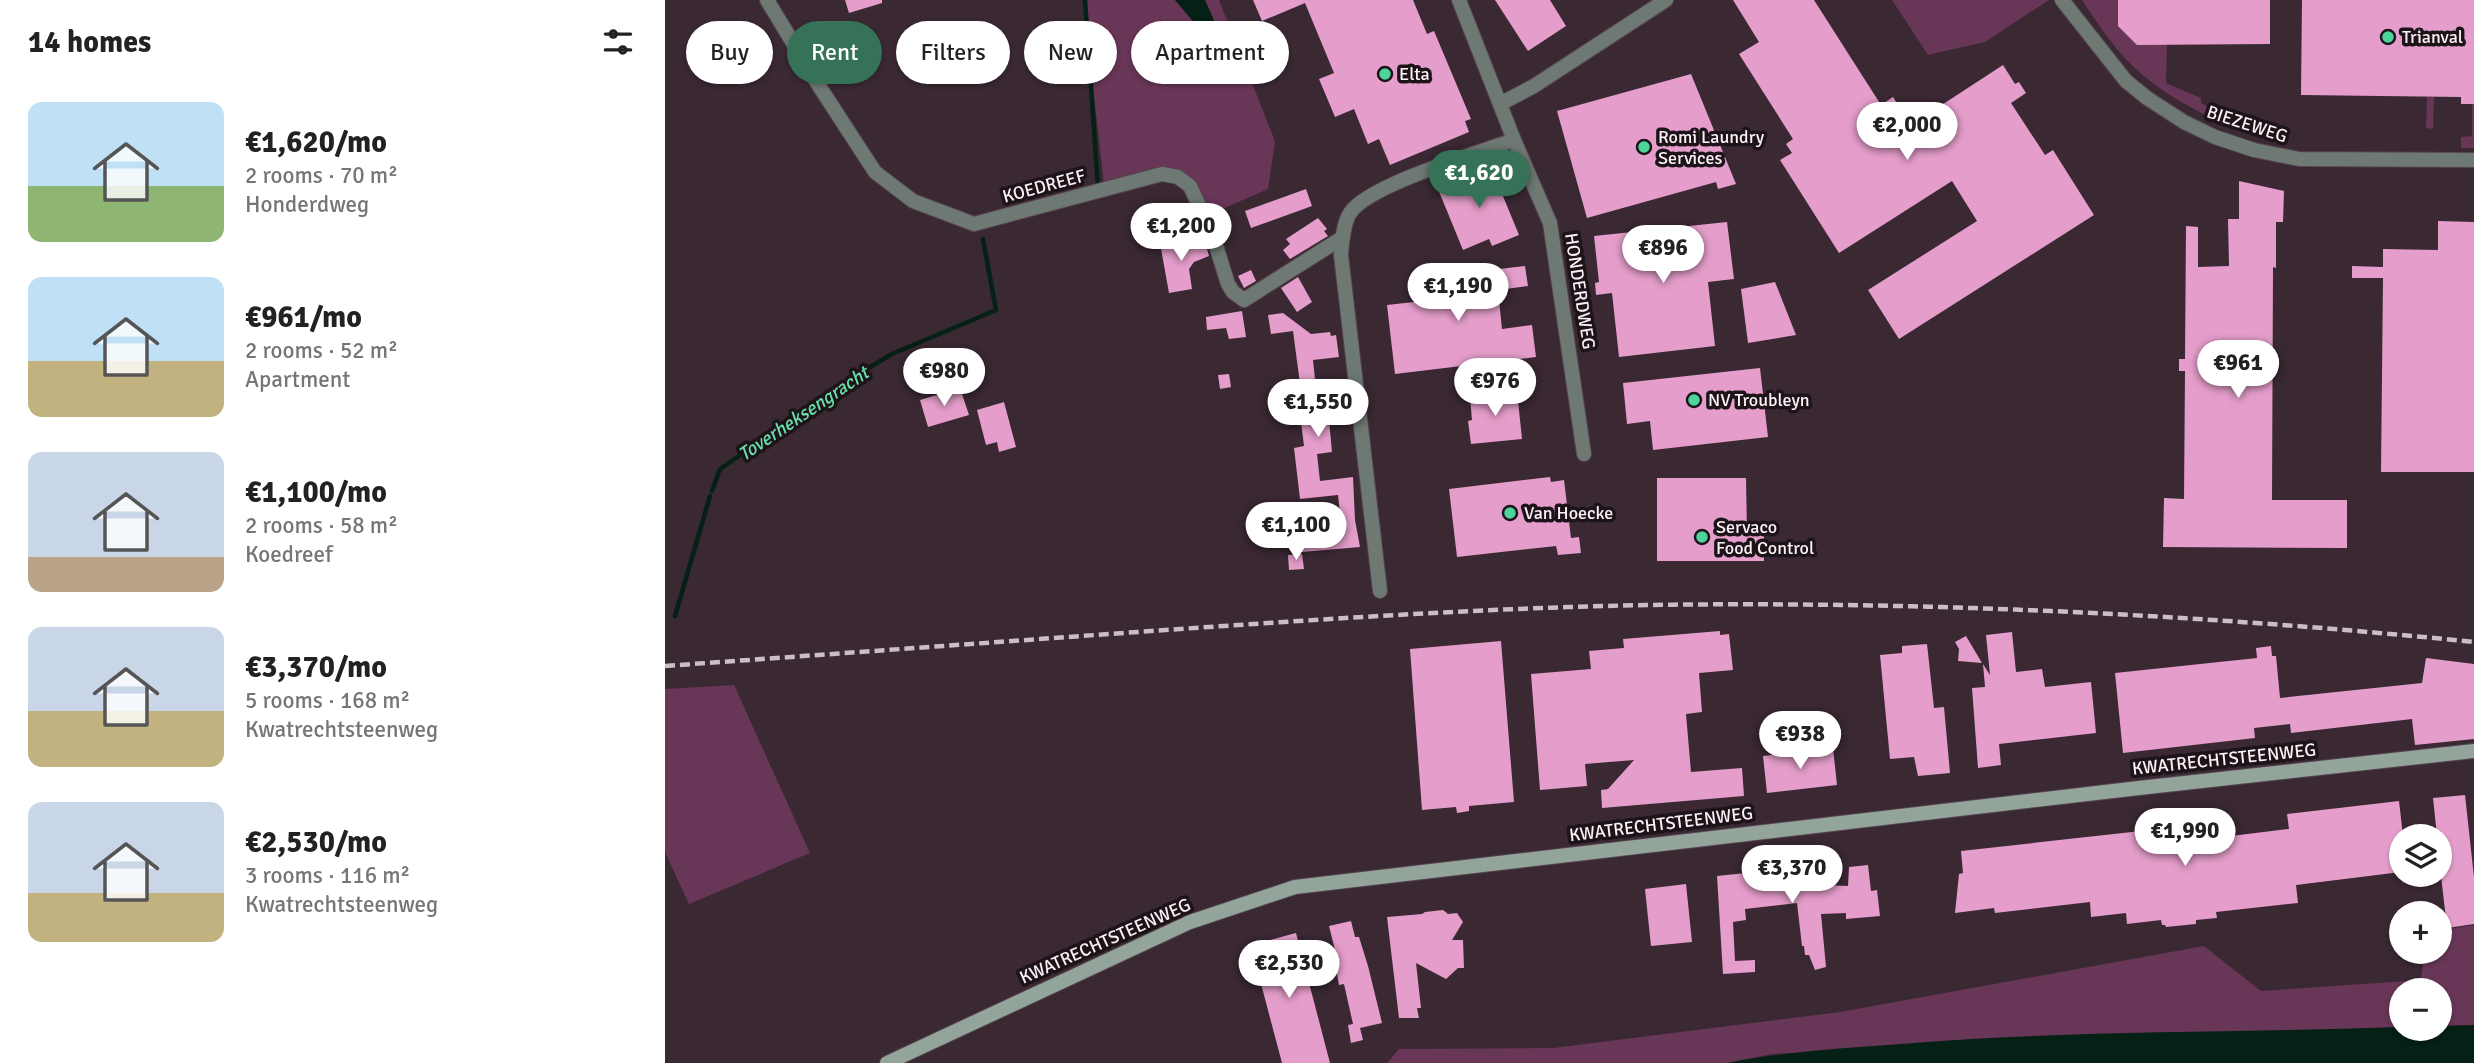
<!DOCTYPE html>
<html lang="en">
<head>
<meta charset="utf-8">
<style>
	body { margin:0; font-family:Signika,sans-serif; background:#f2f2f2; color:#222; height:100vh; display:flex; flex-direction:column; font-size:26px; white-space:nowrap }
	* { box-sizing:border-box; margin:0 }
	p { font-size:23px; color:#767676 }
	.icon { flex:none; width:38px; height:38px; fill:none; stroke:currentColor; stroke-width:2; stroke-linecap:round; stroke-linejoin:round }
	.map { position:relative; flex:1; overflow:hidden }
	.details { display:flex; flex-direction:column; background:#fff; width:665px }
	.details>* { flex:none }
	.guide { position:absolute; left:21px; top:21px; width:665px; height:63px; display:flex; gap:14px }
	.fabs { position:absolute; left:1724px; top:824px; display:grid; gap:14px }
	.fabs a { display:grid; place-items:center; width:63px; height:63px; border-radius:50%; background:#fff; box-shadow:0 2px 5px #0004; font-size:35px }
	.price { position:absolute; translate:-50% -60px; padding:0 16px; border-radius:24px; background:#fff; color:#222; font-size:23px; line-height:46px; filter:drop-shadow(0 2px 4px #0008) }
	.price::after { content:''; position:absolute; left:50%; top:42px; width:21px; height:16px; margin-left:-10px; background:inherit; clip-path:polygon(0 0,100% 0,50% 100%) }
	.price.on { background:#357258; color:#fff }
	ul { padding:0; list-style:none }
	li { display:flex; align-items:center; gap:21px; height:175px; padding:0 28px }
	li span { display:grid; place-items:center; flex:none; width:196px; height:140px; border-radius:14px; color:#555 }
	li>.icon { margin-inline-start:auto }
	span .icon { width:84px; height:84px; fill:#fffc; stroke-width:1 }
	li b { font-size:30px }
	h2 { display:flex; justify-content:space-between; align-items:center; height:84px; padding:0 28px; font-size:30px }
	.pill { padding:0 24px; border-radius:32px; background:#fff; box-shadow:0 2px 5px #0004; font-size:24px; line-height:63px }
	.pill.on { background:#357258; color:#fff }
	main { display:flex; flex:1; min-height:0 }
	.map>svg:first-child { display:block }
	.green { fill:#683657 }
	.water { fill:#052015 }
	.lines { fill:none; stroke-linecap:round; stroke-linejoin:round }
	.stream { stroke:#052015; stroke-width:4.5 }
	.building { fill:#e59ecb }
	.street-casing { stroke:#55444f; stroke-width:16 }
	.secondary-casing { stroke:#55444f; stroke-width:16 }
	.street { stroke:#6f7974; stroke-width:14 }
	.secondary { stroke:#93a49b; stroke-width:14 }
	.rail { stroke:#ccbec6; stroke-width:4.5; stroke-dasharray:10 5; stroke-linecap:butt }
	.poi-dot { fill:#4cd49b; stroke:#1c1419; stroke-width:2.5 }
	.labels { text-anchor:middle; stroke-width:7; stroke-linejoin:round; paint-order:stroke }
	.poi-label { font-size:18px; fill:#fdf1f8; stroke:#1c1419; text-anchor:start }
	.street-label { font-size:18px; fill:#fdf1f8; stroke:#1c1419 }
	.water-label { font-size:19px; font-style:italic; fill:#69e0ab; stroke:#1c1419 }
</style>
</head>
<body>
<main>
<section class="details">
<h2>14 homes<svg class="icon" aria-label="filters" viewBox="0 0 24 24"><path d="M4 7h16M4 17h16"/><circle cx="9" cy="7" r="2"/><circle cx="15" cy="17" r="2"/></svg></h2>
<ul>
<li><span style="background:linear-gradient(#bfe0f5 60%,#8fb573 0)"><svg class="icon" aria-label="home" viewBox="0 0 24 24"><path d="M3 11l9-7 9 7M6 9v11h12V9"/></svg></span><div><b>€1,620/mo</b><p>2 rooms · 70 m²</p><p>Honderdweg</p></div></li>
<li><span style="background:linear-gradient(#bfe0f5 60%,#c2b280 0)"><svg class="icon" aria-label="home" viewBox="0 0 24 24"><path d="M3 11l9-7 9 7M6 9v11h12V9"/></svg></span><div><b>€961/mo</b><p>2 rooms · 52 m²</p><p>Apartment</p></div></li>
<li><span style="background:linear-gradient(#c9d6e8 75%,#b9a48a 0)"><svg class="icon" aria-label="home" viewBox="0 0 24 24"><path d="M3 11l9-7 9 7M6 9v11h12V9"/></svg></span><div><b>€1,100/mo</b><p>2 rooms · 58 m²</p><p>Koedreef</p></div></li>
<li><span style="background:linear-gradient(#c9d6e8 60%,#c2b280 0)"><svg class="icon" aria-label="home" viewBox="0 0 24 24"><path d="M3 11l9-7 9 7M6 9v11h12V9"/></svg></span><div><b>€3,370/mo</b><p>5 rooms · 168 m²</p><p>Kwatrechtsteenweg</p></div></li>
<li><span style="background:linear-gradient(#c9d6e8 65%,#c2b280 0)"><svg class="icon" aria-label="home" viewBox="0 0 24 24"><path d="M3 11l9-7 9 7M6 9v11h12V9"/></svg></span><div><b>€2,530/mo</b><p>3 rooms · 116 m²</p><p>Kwatrechtsteenweg</p></div></li>
</ul>
</section>
<div class="map">
<svg width="1809" height="1063" viewBox="0 0 1809 1063">
	<rect width="100%" height="100%" fill="#3a2833"/>
	<g class="green">
		<polygon points="418,0 510,0 549,46 553,47 558,41 540,0 554,0 610,141 603,189 546,214 530,186 522,177 439,184"/>
		<polygon points="1227,0 1384,0 1320,42 1263,55"/>
		<path d="M1417 0H1453L1502 45 1501 83 1536 98V103L1560 115 1548 119C1516 103 1483 84 1459 57 1443 40 1430 19 1417 0Z"/>
		<polygon points="1762,97 1769,97 1768,129 1761,128"/>
		<polygon points="1807,104 1809,104 1809,148 1796,148 1796,137 1807,136"/>
		<polygon points="69,685 145,853 24,904 0,852 0,689"/>
		<polygon points="1809,925 1809,1025 1775,1026 1774,990 1736,990 1736,1027 1107,1054 1062,1063 722,1063 734,1049 888,1048 1175,1012 1539,946 1596,991 1756,980 1759,952 1774,952 1775,930"/>
	</g>
	<g class="water">
		<polygon points="510,0 540,0 558,41 556,46 549,46"/>
		<path d="M1809 1025V1063H1062C1119 1052 1177 1048 1236 1044 1402 1030 1569 1033 1736 1027L1774 1029 1775 1026Z"/>
	</g>
	<g class="lines">
		<g class="stream">
			<polyline points="420,0 433,186"/>
			<polyline points="47,491 55,469 185,379 227,354 331,310 318,239"/>
			<polyline points="10,616 45,496"/>
		</g>
	</g>
	<g class="building">
		<polygon points="180,0 217,0 217,3 184,13"/>
		<polygon points="588,0 748,0 762,34 769,31 806,119 800,121 804,132 725,165 714,139 703,144 689,109 670,117 654,79 669,73 640,3 597,21"/>
		<polygon points="830,0 885,0 901,26 863,51"/>
		<polygon points="1068,0 1149,0 1216,105 1228,97 1246,125 1338,65 1350,84 1354,82 1361,93 1346,103 1380,155 1388,150 1429,215 1234,339 1203,290 1312,221 1287,181 1174,253 1115,160 1127,153 1121,144 1128,139 1074,54 1094,42"/>
		<polygon points="1453,0 1605,0 1605,44 1472,45 1453,26"/>
		<polygon points="1637,0 1809,0 1809,104 1796,104 1796,97 1636,95"/>
		<polygon points="1026,74 1071,184 1053,189 1051,182 922,218 892,111"/>
		<polygon points="826,167 854,235 827,246 824,239 798,250 773,189"/>
		<polygon points="1574,181 1619,191 1618,222 1611,222 1611,268 1608,267 1607,500 1682,500 1682,548 1498,547 1499,498 1519,499 1520,371 1514,371 1514,359 1520,359 1521,226 1533,227 1533,267 1564,266 1563,219 1574,219"/>
		<polygon points="641,189 647,206 586,228 580,211"/>
		<polygon points="653,218 662,229 659,231 663,236 625,259 618,250 625,244 621,239"/>
		<polygon points="1773,221 1809,222 1809,472 1716,472 1718,278 1687,278 1687,266 1718,267 1718,249 1773,250"/>
		<polygon points="1062,222 1069,279 1043,282 1050,346 954,357 947,293 931,295 930,283 934,282 929,236"/>
		<polygon points="518,239 520,250 540,242 544,256 529,262 524,269 527,289 504,293 495,243"/>
		<polygon points="860,266 863,286 833,290 837,329 867,325 871,357 730,374 722,305 749,302 747,279"/>
		<polygon points="586,270 591,281 579,288 573,276"/>
		<polygon points="633,277 647,302 632,312 616,288"/>
		<polygon points="1110,282 1131,335 1083,343 1076,289"/>
		<polygon points="577,311 581,337 564,339 561,328 542,330 541,317"/>
		<polygon points="618,313 646,334 665,332 666,336 671,335 674,357 648,360 651,389 661,388 667,452 652,454 655,481 688,477 690,520 695,547 637,552 636,541 643,540 642,526 676,522 673,495 635,499 629,448 639,446 635,414 631,414 628,392 636,391 628,331 606,334 603,315"/>
		<polygon points="1095,368 1103,437 988,450 985,421 962,424 958,383"/>
		<polygon points="564,374 566,387 555,389 553,375"/>
		<polygon points="295,388 304,415 263,427 255,400"/>
		<polygon points="852,391 857,439 806,444 803,421 807,420 805,397"/>
		<polygon points="339,402 351,447 334,452 332,442 321,445 312,410"/>
		<polygon points="885,477 886,482 899,480 906,538 914,537 916,553 893,555 891,546 792,557 784,489"/>
		<polygon points="992,478 1081,478 1082,534 1099,535 1099,561 992,561"/>
		<polygon points="637,554 639,569 624,570 623,555"/>
		<polygon points="1055,631 1055,635 1064,634 1068,670 1034,673 1037,712 1021,714 1026,772 1077,768 1079,796 937,808 936,790 943,789 969,760 920,764 922,786 875,790 866,674 926,669 924,651 959,648 958,639"/>
		<polygon points="1347,632 1351,672 1377,669 1380,687 1426,682 1431,733 1334,744 1336,765 1313,768 1307,688 1320,687 1318,664 1325,675 1321,635"/>
		<polygon points="1301,636 1317,663 1293,661 1294,649 1290,642"/>
		<polygon points="836,641 849,802 804,806 804,811 792,813 791,807 757,810 745,649"/>
		<polygon points="1262,644 1269,708 1279,707 1285,773 1253,776 1249,757 1225,759 1215,655 1237,653 1237,646"/>
		<polygon points="1606,646 1607,656 1611,656 1615,698 1757,683 1761,658 1809,664 1809,739 1750,745 1747,719 1626,733 1625,724 1589,728 1590,738 1458,753 1450,673 1592,658 1591,648"/>
		<polygon points="1168,748 1172,785 1102,793 1098,756"/>
		<polygon points="1800,795 1809,877 1809,924 1782,928 1774,858 1774,836 1772,836 1768,798"/>
		<polygon points="1734,801 1738,836 1736,836 1736,872 1631,885 1633,903 1551,912 1552,918 1531,920 1531,924 1501,927 1500,925 1497,925 1496,920 1462,924 1461,913 1426,917 1425,902 1330,913 1329,908 1290,913 1294,874 1298,873 1296,851 1476,831 1477,846 1543,839 1543,837 1554,836 1553,829 1565,827 1566,836 1624,829 1622,814"/>
		<polygon points="1160,865 1158,885 1183,886 1184,867 1203,865 1206,891 1212,890 1215,916 1181,919 1181,913 1156,914 1161,967 1150,970 1144,955 1140,955 1139,946 1137,946 1132,903 1080,909 1081,920 1068,922 1070,961 1090,960 1090,972 1058,974 1052,876"/>
		<polygon points="1021,884 1027,942 986,946 980,889"/>
		<polygon points="778,910 783,914 792,913 798,922 787,940 798,940 799,968 793,968 781,979 751,963 756,1008 752,1008 754,1018 734,1018 722,917 757,914 760,912"/>
		<polygon points="686,921 690,937 694,937 703,966 717,1023 695,1028 698,1040 686,1043 683,1025 688,1024 679,984 674,985 671,969 665,967 661,952 670,950 664,926"/>
		<polygon points="631,933 665,1063 617,1063 595,980 588,982 581,953 588,951 587,945"/>
	</g>
	<g class="lines">
		<defs>
			<g id="street">
				<polyline points="102,0 156,89 210,172 248,201 309,224 497,174 513,177 525,186 548,236 563,284 568,292 579,300 677,238"/>
				<polyline points="1397,0 1461,81 1482,98 1519,122 1550,137 1589,150 1634,159 1809,160"/>
				<polyline points="835,104 869,86 1001,0"/>
				<polyline points="849,140 885,223 919,454"/>
				<path d="M715 591 676 255C677 242 678 224 685 213 703 185 815 152 849 140L794 0"/>
			</g>
			<polyline id="secondary" points="222,1063 525,922 630,887 1474,788 1809,751"/>
		</defs>
		<use href="#street" class="street-casing"/>
		<use href="#secondary" class="secondary-casing"/>
		<use href="#street" class="street"/>
		<use href="#secondary" class="secondary"/>
		<path class="rail" d="M0 666C167 654 333 642 500 630 660 619 821 608 982 605 1258 601 1534 614 1809 642"/>
	</g>
	<g class="poi-dot">
		<circle cx="1723" cy="37" r="7"/>
		<circle cx="720" cy="74" r="7"/>
		<circle cx="979" cy="147" r="7"/>
		<circle cx="1029" cy="400" r="7"/>
		<circle cx="845" cy="513" r="7"/>
		<circle cx="1037" cy="537" r="7"/>
	</g>
	<g class="labels">
		<g class="poi-label">
			<text x="1737" y="43">Trianval</text>
			<text x="734" y="80">Elta</text>
			<text x="993" y="143">Romi Laundry<tspan x="993" dy="21">Services</tspan></text>
			<text x="1043" y="406">NV Troubleyn</text>
			<text x="859" y="519">Van Hoecke</text>
			<text x="1051" y="533">Servaco<tspan x="1051" dy="21">Food Control</tspan></text>
		</g>
		<g class="street-label">
			<text transform="translate(1582 124) rotate(18)" y="6">BIEZEWEG</text>
			<text transform="translate(379 186) rotate(-15)" y="6">KOEDREEF</text>
			<text transform="translate(915 291) rotate(81)" y="6">HONDERDWEG</text>
			<text transform="translate(1559 759) rotate(-6)" y="6">KWATRECHTSTEENWEG</text>
			<text transform="translate(996 824) rotate(-7)" y="6">KWATRECHTSTEENWEG</text>
			<text transform="translate(440 941) rotate(-24)" y="6">KWATRECHTSTEENWEG</text>
		</g>
		<g class="water-label">
			<text transform="translate(138 413) rotate(-34)" y="7">Toverheksengracht</text>
		</g>
	</g>
</svg>
<div class="fabs">
<a><svg class="icon" aria-label="layers" viewBox="0 0 24 24"><path d="M12 4l9 5-9 5-9-5zM3 14l9 5 9-5"/></svg></a>
<a>+</a>
<a>−</a>
</div>
<b class="price" style="left:1242px;top:162px">€2,000</b>
<b class="price on" style="left:814px;top:210px">€1,620</b>
<b class="price" style="left:516px;top:263px">€1,200</b>
<b class="price" style="left:998px;top:285px">€896</b>
<b class="price" style="left:793px;top:323px">€1,190</b>
<b class="price" style="left:1573px;top:400px">€961</b>
<b class="price" style="left:279px;top:408px">€980</b>
<b class="price" style="left:830px;top:418px">€976</b>
<b class="price" style="left:653px;top:439px">€1,550</b>
<b class="price" style="left:631px;top:562px">€1,100</b>
<b class="price" style="left:1135px;top:771px">€938</b>
<b class="price" style="left:1520px;top:868px">€1,990</b>
<b class="price" style="left:1127px;top:905px">€3,370</b>
<b class="price" style="left:624px;top:1000px">€2,530</b>
<div class="guide">
<a class="pill">Buy</a>
<a class="pill on">Rent</a>
<a class="pill">Filters</a>
<a class="pill">New</a>
<a class="pill">Apartment</a>
</div>
</div>
</main>
</body>
</html>
